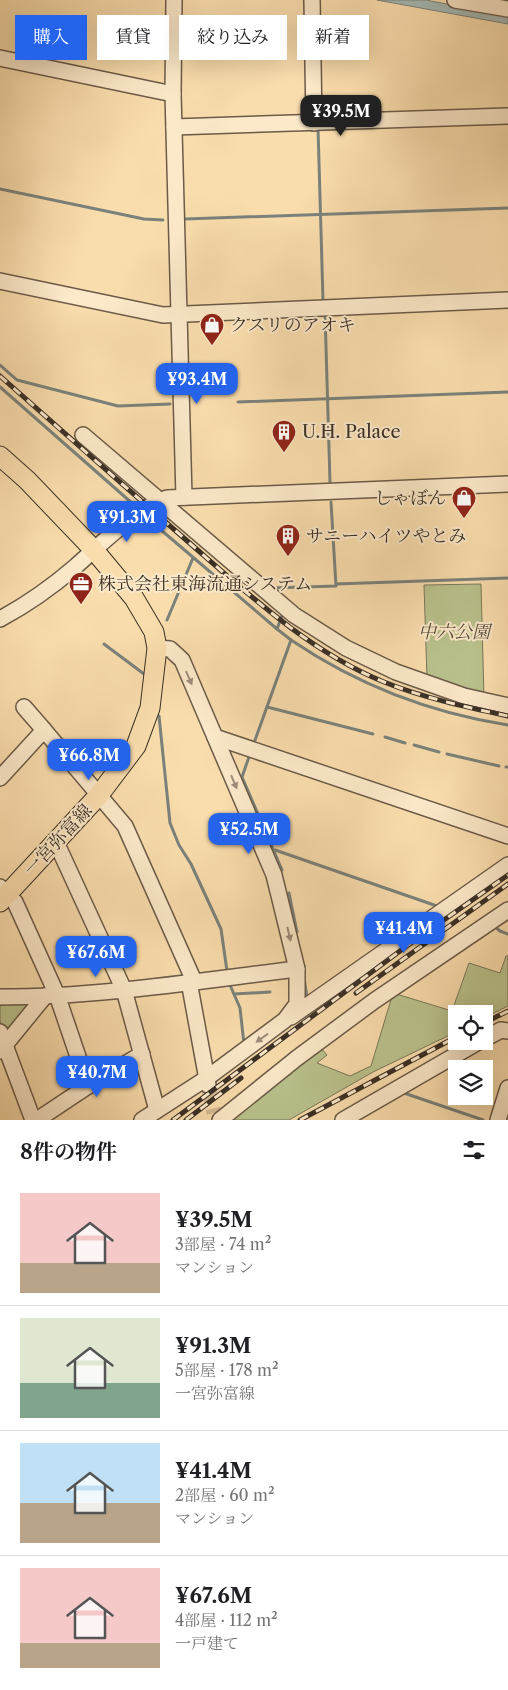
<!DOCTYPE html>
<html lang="ja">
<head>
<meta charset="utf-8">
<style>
	body { margin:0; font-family:"Libre Caslon Text","Noto Serif JP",serif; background:#f2f2f2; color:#202124; height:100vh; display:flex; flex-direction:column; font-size:19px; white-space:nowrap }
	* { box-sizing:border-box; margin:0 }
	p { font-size:16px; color:#757577 }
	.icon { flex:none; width:28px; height:28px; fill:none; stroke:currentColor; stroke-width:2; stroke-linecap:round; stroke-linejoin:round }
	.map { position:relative; height:1120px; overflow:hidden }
	.side { display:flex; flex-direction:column; background:#fff; flex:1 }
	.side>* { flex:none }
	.guide { position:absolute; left:15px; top:15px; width:479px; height:45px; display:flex; gap:10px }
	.fabs { position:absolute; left:448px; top:1005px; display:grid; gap:10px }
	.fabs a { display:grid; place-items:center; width:45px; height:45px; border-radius:0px; background:#fff; box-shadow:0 5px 20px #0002; font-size:25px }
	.price { position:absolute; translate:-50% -42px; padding:0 11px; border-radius:10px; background:#2563eb; color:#fff; font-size:16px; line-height:32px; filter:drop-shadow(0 1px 2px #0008) }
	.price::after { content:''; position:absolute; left:50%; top:30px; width:15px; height:11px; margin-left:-8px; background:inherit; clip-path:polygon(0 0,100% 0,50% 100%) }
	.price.on { background:#222; color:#fff }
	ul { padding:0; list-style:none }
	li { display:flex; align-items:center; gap:15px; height:125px; padding:0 20px }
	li+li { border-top:1px solid #e0e0e0 }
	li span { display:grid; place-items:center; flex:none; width:140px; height:100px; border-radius:0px; color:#555 }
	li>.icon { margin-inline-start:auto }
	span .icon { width:60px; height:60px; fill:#fffc; stroke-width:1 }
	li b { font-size:21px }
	h2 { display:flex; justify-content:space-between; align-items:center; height:60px; padding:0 20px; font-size:21px }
	.tag { padding:0 18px; border-radius:0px; background:#fff; box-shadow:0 5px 20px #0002; font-size:18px; line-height:45px }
	.tag.on { background:#2563eb; color:#fff }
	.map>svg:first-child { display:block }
	.green { fill:#bac28d; stroke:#7a795a }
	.water { fill:#a4b9b5; stroke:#7a827c }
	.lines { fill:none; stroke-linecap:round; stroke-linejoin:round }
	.stream { stroke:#7a827c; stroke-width:3 }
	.minor-tunnel { stroke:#d4ba92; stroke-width:15; stroke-dasharray:15 8; stroke-linecap:butt }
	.minor-casing { stroke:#6b5b48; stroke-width:18 }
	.major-casing { stroke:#3b3027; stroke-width:21 }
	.minor { stroke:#fce9ca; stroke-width:15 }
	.major { stroke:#faddad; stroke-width:19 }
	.rail-casing { stroke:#3b3027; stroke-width:5 }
	.rail { stroke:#fce9ca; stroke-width:3; stroke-dasharray:9; stroke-linecap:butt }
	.oneway { fill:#9c8c78 }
	.labels { text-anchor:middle; stroke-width:4; stroke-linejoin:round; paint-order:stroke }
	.poi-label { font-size:18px; fill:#3b3027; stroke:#fce9ca; text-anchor:start }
	.park-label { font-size:18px; font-style:italic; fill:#544d3b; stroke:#fce9ca }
	.street-label { font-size:18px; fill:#3b3027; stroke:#fce9ca }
</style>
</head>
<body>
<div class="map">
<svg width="508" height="1120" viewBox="0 0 508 1120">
	<rect width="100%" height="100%" fill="#faddad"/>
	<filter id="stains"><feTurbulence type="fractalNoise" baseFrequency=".004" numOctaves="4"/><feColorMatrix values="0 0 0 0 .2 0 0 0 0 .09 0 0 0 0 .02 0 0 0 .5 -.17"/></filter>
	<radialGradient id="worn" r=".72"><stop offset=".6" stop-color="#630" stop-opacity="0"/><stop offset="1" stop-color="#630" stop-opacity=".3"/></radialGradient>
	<g class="green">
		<polygon points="481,584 484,697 427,679 424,585"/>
		<polygon points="506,956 508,956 508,1006 484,1018 484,1014 456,1014 456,1032 373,1072 289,1120 225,1120 320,1047 327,1055 317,1063 350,1076 371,1066 393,993 452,1011 469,963 500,973"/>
		<polygon points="0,1001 35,1003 5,1034 0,1021"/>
	</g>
	<polygon class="water" points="377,0 426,0 508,16 508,24"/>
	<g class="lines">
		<g class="stream">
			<polyline points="318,128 323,300"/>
			<polyline points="0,189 144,219 163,220"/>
			<polyline points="185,219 508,208"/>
			<polyline points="325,313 330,482"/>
			<polyline points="0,365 17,380 118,406 170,404"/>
			<polyline points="0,387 133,504"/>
			<polyline points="238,402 508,392"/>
			<polyline points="147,518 277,629"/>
			<polyline points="336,584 508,578"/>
			<polyline points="271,588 336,586 331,502"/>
			<polyline points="167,620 193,558"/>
			<path d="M291 640C356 684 431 713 508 725"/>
			<polyline points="104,644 144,674"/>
			<polyline points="267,707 373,734"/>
			<polyline points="159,716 170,823 179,845 191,864 221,929 227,971"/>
			<polyline points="385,737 405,743"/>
			<polyline points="254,743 291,640 277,629 283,613 281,612"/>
			<polyline points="414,745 439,752"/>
			<polyline points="250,754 242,777 282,870"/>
			<polyline points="447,754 499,766"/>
			<polyline points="506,767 508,767"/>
			<polyline points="275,850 437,906"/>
			<polyline points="289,893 297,932"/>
			<polyline points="494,926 500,931 508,934"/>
			<polyline points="304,978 307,997 308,996"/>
			<polyline points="230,985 240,1008 244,1044"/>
			<polyline points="234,994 270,992"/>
			<polyline points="401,1092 483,1120"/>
		</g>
		<polyline class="minor-tunnel" points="208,1086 214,1113"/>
		<defs>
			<g id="minor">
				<polyline points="174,0 173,94 184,497"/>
				<polyline points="312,0 314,123"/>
				<polyline points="455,0 508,9"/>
				<polyline points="0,58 173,94"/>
				<polyline points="174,127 508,116"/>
				<polyline points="0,281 163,315 508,300"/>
				<polyline points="83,435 294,615 346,648 396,672 464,696 508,706"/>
				<path d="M0 619C26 605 53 586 75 567 101 544 135 510 167 498L508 484"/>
				<polyline points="24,707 44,730"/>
				<polyline points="215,737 508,836"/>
				<polyline points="0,778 44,730 125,826 194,981"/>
				<polyline points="56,842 124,990 157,1110"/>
				<polyline points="0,887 15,902 57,995 88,1086"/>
				<polyline points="194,981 190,987 208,1085"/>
				<path d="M0 997C99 997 198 981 297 969"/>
				<polyline points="291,1017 508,865"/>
				<polyline points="0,1032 33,1120"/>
				<polyline points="484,1039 501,1030 508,1031"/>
				<polyline points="0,1051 45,996"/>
				<polyline points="37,1120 88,1086 142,1054"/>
				<polyline points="142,1120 207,1078 285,1020 297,1004 297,969 274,875 182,660 170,649 157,648"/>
				<polyline points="220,1120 297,1058 374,1001 508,910"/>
				<polyline points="343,1120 480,1041"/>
				<polyline points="498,1120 508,1088"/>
			</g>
			<polyline id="major" points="0,456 27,480 94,550 134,598 154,632 157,648 150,708 136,746 99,795 0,902"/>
		</defs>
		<use href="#minor" class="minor-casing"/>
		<use href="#major" class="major-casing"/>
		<use href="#minor" class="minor"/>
		<use href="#major" class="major"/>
		<defs>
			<g id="rail">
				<path d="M0 376C62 431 123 485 185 539 246 592 308 651 384 682 424 698 466 707 508 716"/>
				<polyline points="356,993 508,884"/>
				<polyline points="484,1023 508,1011"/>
				<polyline points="173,1120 404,948 508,875"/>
				<polyline points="186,1120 241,1078"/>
				<polyline points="300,1120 456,1037"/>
			</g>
		</defs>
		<use href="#rail" class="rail-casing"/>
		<use href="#rail" class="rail"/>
	</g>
	<defs><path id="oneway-solid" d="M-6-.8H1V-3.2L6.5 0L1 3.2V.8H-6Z" transform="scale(1.25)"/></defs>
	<g class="oneway">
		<use href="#oneway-solid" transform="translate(189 678) rotate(66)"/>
		<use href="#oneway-solid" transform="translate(234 782) rotate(67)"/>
		<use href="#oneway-solid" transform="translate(289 934) rotate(77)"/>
		<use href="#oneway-solid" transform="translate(262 1038) rotate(144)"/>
	</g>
	<defs>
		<symbol id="shop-pin" viewBox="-11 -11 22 30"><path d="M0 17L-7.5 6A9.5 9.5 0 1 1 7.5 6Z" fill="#8f2418" stroke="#fce9ca"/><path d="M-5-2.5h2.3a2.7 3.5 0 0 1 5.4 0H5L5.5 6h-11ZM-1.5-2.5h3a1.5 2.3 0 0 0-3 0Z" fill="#fff"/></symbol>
		<symbol id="building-pin" viewBox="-11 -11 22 30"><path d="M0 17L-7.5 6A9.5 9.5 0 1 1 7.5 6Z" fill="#8f2418" stroke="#fce9ca"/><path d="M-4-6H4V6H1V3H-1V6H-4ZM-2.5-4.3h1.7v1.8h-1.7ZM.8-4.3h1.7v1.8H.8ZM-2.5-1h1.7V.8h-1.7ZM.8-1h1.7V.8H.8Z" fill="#fff"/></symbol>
		<symbol id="office-pin" viewBox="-11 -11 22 30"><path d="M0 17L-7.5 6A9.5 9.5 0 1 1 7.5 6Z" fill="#8f2418" stroke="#fce9ca"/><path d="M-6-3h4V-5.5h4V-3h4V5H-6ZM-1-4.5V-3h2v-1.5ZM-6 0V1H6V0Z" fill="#fff"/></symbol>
	</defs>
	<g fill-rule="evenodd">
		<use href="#shop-pin" x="198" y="311" width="28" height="38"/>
		<use href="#building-pin" x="270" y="418" width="28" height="38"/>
		<use href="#shop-pin" x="450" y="484" width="28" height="38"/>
		<use href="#building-pin" x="274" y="522" width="28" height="38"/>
		<use href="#office-pin" x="67" y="570" width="28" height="38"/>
	</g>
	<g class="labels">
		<g class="poi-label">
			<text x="230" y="331">クスリのアオキ</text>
			<text x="302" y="438">U.H. Palace</text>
			<text x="446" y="504" text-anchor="end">しゃぼん</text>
			<text x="306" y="542">サニーハイツやとみ</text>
			<text x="98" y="590">株式会社東海流通システム</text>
		</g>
		<g class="park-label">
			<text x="454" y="638">中六公園</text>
		</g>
		<g class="street-label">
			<text transform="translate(58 840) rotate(-47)" y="6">一宮弥富線</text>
		</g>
	</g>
	<rect width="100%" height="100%" filter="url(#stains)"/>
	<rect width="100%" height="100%" fill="url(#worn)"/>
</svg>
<div class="fabs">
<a><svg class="icon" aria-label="locate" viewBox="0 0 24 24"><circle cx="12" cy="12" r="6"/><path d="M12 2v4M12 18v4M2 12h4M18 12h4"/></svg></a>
<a><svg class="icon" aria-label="layers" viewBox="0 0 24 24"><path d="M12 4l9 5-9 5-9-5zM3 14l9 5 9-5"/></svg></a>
</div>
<b class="price on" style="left:341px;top:137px">¥39.5M</b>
<b class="price" style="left:197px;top:405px">¥93.4M</b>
<b class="price" style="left:127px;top:543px">¥91.3M</b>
<b class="price" style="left:89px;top:781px">¥66.8M</b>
<b class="price" style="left:249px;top:855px">¥52.5M</b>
<b class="price" style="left:404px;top:954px">¥41.4M</b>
<b class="price" style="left:96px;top:978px">¥67.6M</b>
<b class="price" style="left:97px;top:1098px">¥40.7M</b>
<div class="guide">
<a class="tag on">購入</a>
<a class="tag">賃貸</a>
<a class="tag">絞り込み</a>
<a class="tag">新着</a>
</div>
</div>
<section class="side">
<h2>8件の物件<svg class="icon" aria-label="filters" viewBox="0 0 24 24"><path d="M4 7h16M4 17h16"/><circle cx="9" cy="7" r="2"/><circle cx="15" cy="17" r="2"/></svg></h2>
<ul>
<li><span style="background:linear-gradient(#f6c9c9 70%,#b9a48a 0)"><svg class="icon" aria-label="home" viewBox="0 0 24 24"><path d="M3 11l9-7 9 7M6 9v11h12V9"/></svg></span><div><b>¥39.5M</b><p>3部屋 · 74 m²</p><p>マンション</p></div></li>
<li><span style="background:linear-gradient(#dfe7d0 65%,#7fa58c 0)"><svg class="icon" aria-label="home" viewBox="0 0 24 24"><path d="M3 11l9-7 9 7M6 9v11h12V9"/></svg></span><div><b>¥91.3M</b><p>5部屋 · 178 m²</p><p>一宮弥富線</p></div></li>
<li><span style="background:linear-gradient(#bfe0f5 60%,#b9a48a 0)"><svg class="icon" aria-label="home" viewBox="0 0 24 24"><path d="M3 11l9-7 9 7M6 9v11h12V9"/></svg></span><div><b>¥41.4M</b><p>2部屋 · 60 m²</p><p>マンション</p></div></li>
<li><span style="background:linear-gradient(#f6c9c9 75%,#b9a48a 0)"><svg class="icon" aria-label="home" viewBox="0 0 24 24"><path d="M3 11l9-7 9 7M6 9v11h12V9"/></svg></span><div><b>¥67.6M</b><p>4部屋 · 112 m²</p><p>一戸建て</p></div></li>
</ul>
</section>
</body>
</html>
